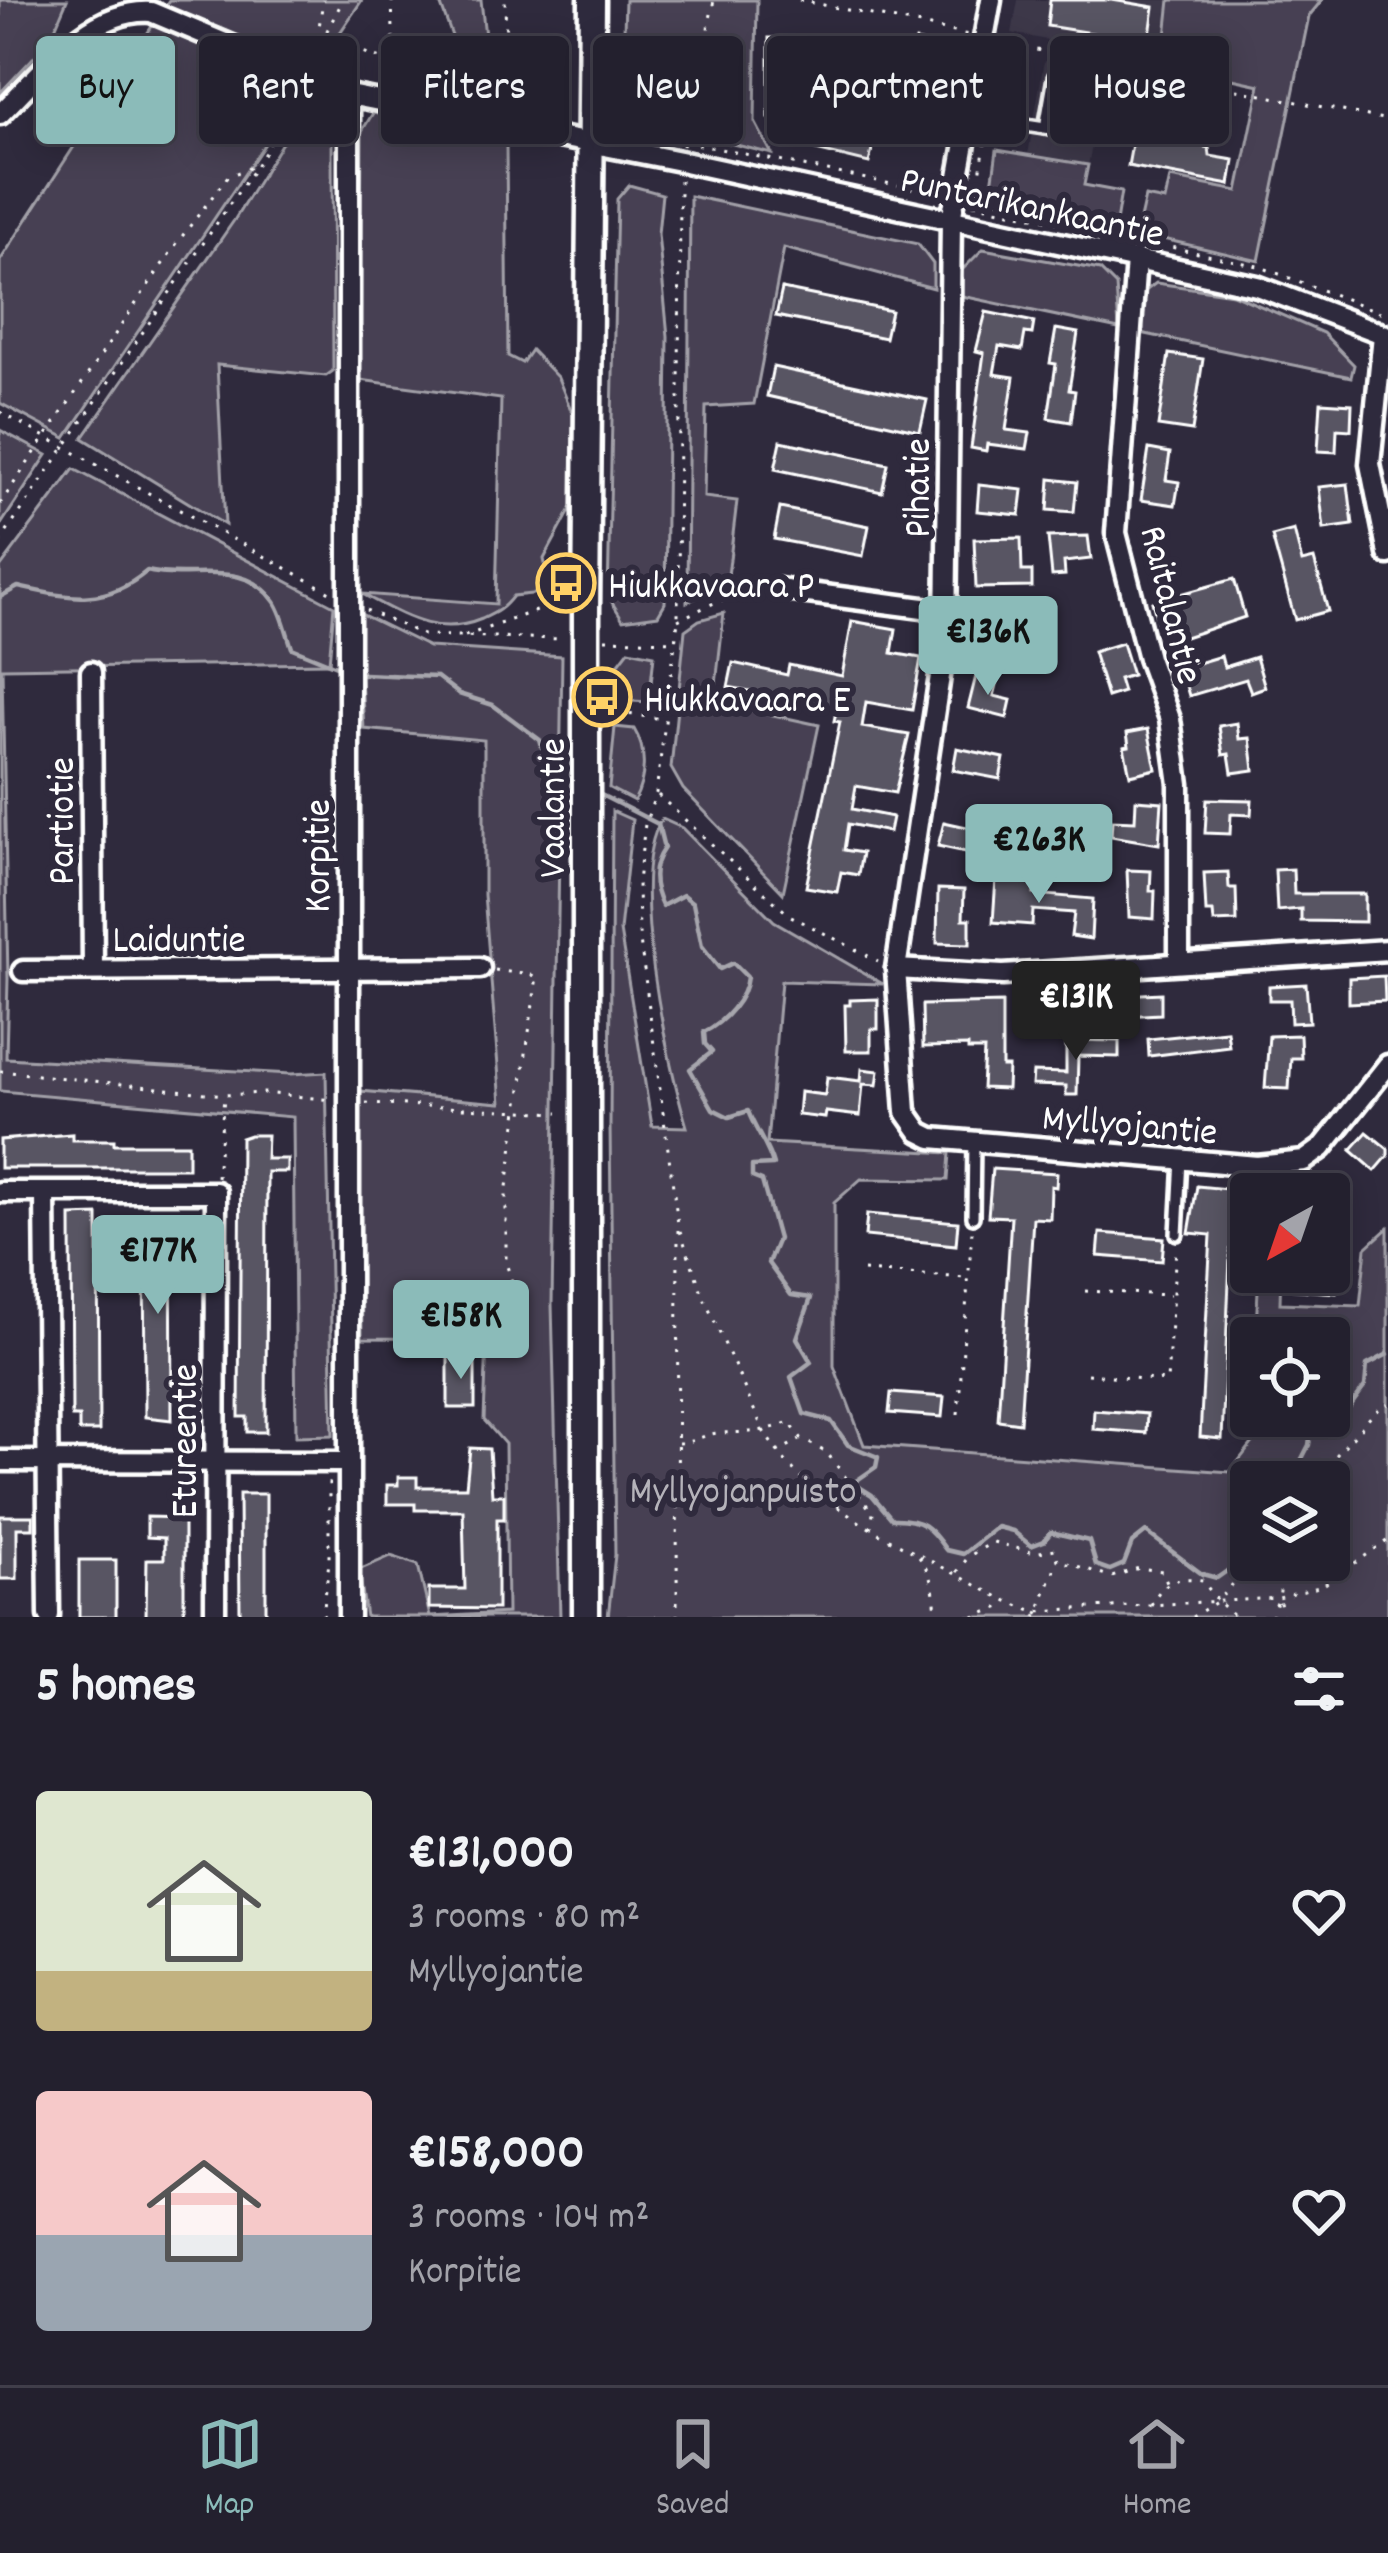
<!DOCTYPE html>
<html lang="en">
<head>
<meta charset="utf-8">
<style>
	body { margin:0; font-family:Dekko,sans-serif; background:#2b2836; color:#f1f3f6; height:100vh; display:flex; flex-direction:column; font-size:45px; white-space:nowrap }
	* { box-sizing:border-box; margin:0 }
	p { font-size:39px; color:#a3a3aa }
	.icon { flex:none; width:66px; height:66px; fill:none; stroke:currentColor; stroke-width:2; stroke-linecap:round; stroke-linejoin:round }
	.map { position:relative; height:1617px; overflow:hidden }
	.sheet { display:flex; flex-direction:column; background:#23202e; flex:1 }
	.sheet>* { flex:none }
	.banner { position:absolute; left:36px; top:36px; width:1317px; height:108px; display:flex; gap:24px }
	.needle { width:78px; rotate:220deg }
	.fabs { position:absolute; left:1230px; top:1173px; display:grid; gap:24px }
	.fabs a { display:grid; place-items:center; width:120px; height:120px; border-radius:12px; background:#23202e; box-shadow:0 6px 30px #0003,0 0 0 3px #403e4a; font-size:60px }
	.price { position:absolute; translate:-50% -102px; padding:0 27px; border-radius:12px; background:#8bbbb9; color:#111; font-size:39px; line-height:78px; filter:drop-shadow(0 3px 6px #0008) }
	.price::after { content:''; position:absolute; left:50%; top:72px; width:36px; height:27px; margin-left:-18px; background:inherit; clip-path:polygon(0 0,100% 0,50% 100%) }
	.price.active { background:#222; color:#fff }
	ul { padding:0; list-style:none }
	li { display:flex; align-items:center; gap:36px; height:300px; padding:0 36px }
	li span { display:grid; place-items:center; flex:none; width:336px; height:240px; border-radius:12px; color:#555 }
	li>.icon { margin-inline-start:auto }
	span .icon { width:144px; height:144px; fill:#fffc; stroke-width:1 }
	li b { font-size:51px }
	h2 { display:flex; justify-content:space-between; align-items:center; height:144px; padding:0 36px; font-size:51px }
	.chip { padding:0 42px; border-radius:12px; background:#23202e; box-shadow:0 6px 30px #0003,0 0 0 3px #403e4a; font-size:42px; line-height:108px }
	.chip.active { background:#8bbbb9; color:#111 }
	.tabs { display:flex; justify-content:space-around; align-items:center; height:168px; border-top:3px solid #403e4a; background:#23202e; font-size:33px; color:#a3a3aa }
	.tabs a { display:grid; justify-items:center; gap:6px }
	.tabs .active { color:#8bbbb9 }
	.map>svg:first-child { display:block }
	.built { fill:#3c3749 }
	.green { fill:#464152; stroke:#a2a0a8; stroke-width:3; fill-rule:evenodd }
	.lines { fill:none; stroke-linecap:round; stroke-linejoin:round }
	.stream { stroke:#a7a6ad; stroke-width:4.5 }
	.building { fill:#595564; stroke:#fff; stroke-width:3 }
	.service-casing { stroke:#fff; stroke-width:18 }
	.minor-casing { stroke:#fff; stroke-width:27 }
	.tertiary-casing { stroke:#fff; stroke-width:33 }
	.path { stroke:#fff; stroke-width:3; stroke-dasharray:3 9; stroke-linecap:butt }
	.service { stroke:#2f2a3d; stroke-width:9 }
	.minor { stroke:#2f2a3d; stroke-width:18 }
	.tertiary { stroke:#2f2a3d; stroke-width:24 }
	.labels { text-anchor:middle; stroke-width:12; stroke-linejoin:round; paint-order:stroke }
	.street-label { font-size:39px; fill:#fff; stroke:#2f2a3d }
	.poi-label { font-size:39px; fill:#fff; stroke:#2f2a3d; text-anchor:start }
	.park-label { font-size:39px; fill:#b5b3ba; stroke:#2f2a3d }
</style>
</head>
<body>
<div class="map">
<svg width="1388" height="1617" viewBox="0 0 1388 1617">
	<rect width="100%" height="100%" fill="#2f2a3d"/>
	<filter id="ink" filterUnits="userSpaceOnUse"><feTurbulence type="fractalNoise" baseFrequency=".00833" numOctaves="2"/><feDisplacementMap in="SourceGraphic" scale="24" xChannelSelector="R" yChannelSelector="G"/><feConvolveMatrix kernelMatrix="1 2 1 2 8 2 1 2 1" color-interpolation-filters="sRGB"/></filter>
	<g filter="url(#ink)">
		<g class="built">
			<polygon points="1018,0 1170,0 1163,64 1012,33"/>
			<polygon points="1044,61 1108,70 1088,165 1028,155"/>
		</g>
		<g class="green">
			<polygon points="0,0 67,0 50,40 0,93"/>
			<polygon points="169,0 362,0 66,438 0,403 0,261"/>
			<polygon points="439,0 481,0 488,63 462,84 462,64"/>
			<polygon points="625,0 757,0 755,122 772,154 642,121 622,96"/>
			<polygon points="1170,0 1322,0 1309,16 1259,261 1137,233 1145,197 1165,201 1170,178 1238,191 1260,85 1163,64"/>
			<polygon points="326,106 332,132 333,371 326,376 217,365 225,525 83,438 235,219 304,107"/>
			<path d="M373 113 492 139 506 145 508 356 522 363 531 350 558 378 573 415 572 507 544 559 551 592 513 596C503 609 497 612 482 619 436 638 403 615 362 594L496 604 501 399 360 380 362 131Z"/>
			<polygon points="997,150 1088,165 1084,185 1121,192 1115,228 990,199"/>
			<polygon points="629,185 662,194 658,234 668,336 665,603 658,615 623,620 608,596 617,199"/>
			<polygon points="690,196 918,244 933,264 933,288 784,248 754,404 706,407 704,497 737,501 727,584 687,602"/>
			<polygon points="983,249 1100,270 1116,286 1119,329 962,296 961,271"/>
			<polygon points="1156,283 1233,294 1323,333 1354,365 1351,377 1141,333 1144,292"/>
			<polygon points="0,430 47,455 0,526"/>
			<polygon points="74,469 334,606 329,663 2,668 8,979 6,1058 291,1074 326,1072 333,1435 296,1436 293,1117 0,1091 0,568"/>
			<polygon points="357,612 429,647 562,656 552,1304 560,1617 366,1617 359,1570 391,1556 418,1565 430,1617 507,1613 505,1444 484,1420 487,1339 362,1338 359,1091 501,1103 484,895 484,740 364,729"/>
			<polygon points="724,613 714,702 819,725 783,893 683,789 671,768 685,630 699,620"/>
			<polygon points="629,650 654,655 649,702 615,700 616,667"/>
			<path d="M615 727 634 729C647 750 646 779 634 801L609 788Z"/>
			<path d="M612 811 632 820 620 931 652 1126 687 1127C668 1063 625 874 662 819L682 828 774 921 883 984 781 981 767 1143 950 1153 948 1180 861 1179 834 1203V1366L864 1445 1230 1472 1266 1426 1267 1416H1329V1338H1260L1256 1327 1259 1272H1281L1280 1303 1360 1306 1366 1248 1388 1228V1617H608L615 1555 610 1125ZM1251 1482H1329V1560H1251Z"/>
		</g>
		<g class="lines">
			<g class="stream">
				<path d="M0 597 18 587C69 598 105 607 147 571 191 582 244 557 275 602 283 614 287 634 292 648L336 666"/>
				<polyline points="363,674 437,677 459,694 493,705 540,740 550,777 567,791"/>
				<path d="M601 795 658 824 664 848C651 866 652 886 662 906L683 895 693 903 702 946 720 969 733 963 747 977C745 999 724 1022 704 1032L705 1044 712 1052 690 1069 713 1109 729 1117 748 1111C755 1130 769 1148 773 1165L752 1166V1177L762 1181 778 1239 768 1263 791 1295 811 1298 797 1338 811 1362 791 1377 804 1414 831 1421 848 1445 878 1457 876 1467 853 1483 872 1495 892 1519C921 1518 930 1527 946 1550L963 1554 997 1527 1013 1531 1031 1546 1044 1541 1051 1532 1089 1541 1096 1565 1110 1570 1124 1564 1132 1543 1146 1532 1202 1574 1217 1578 1234 1566 1251 1542"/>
				<polyline points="1329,1410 1346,1412 1365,1386 1367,1365 1388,1354"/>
				<polyline points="1290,1482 1309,1445 1313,1416"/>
				<polyline points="1251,1502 1244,1505 1251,1523"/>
			</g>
		</g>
		<g class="building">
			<polygon points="1050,0 1112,0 1154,7 1149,42 1047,26"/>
			<rect x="769" y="38" width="34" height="80"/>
			<polygon points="842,38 913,54 916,41 944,47 928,124 940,126 936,143 883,132 887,115 900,118 907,83 835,67"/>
			<polygon points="1140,101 1160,104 1156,121 1162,122 1164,130 1186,135 1187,143 1209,148 1210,156 1234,160 1230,185 1128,166"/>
			<polygon points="802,119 875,137 869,163 795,145"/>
			<polygon points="782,289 891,311 885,338 776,316"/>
			<polygon points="986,312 1034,322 1032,334 1025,333 1022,350 999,346 994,374 1014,377 1006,430 1030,433 1027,449 987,444 986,451 971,448 984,353 976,351"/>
			<polygon points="1056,329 1078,333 1069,390 1075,391 1071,422 1048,418 1056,364 1050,363"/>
			<polygon points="1169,354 1203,359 1192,431 1158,426"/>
			<polygon points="773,367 927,400 920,431 767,396"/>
			<polygon points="1321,402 1352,404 1351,430 1337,429 1336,452 1318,451"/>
			<polygon points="781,441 888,464 882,492 775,469"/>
			<polygon points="1149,449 1170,453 1166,480 1179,482 1175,505 1141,500"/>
			<polygon points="1050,479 1077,482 1074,512 1048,510"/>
			<polygon points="1348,484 1353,525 1324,529 1319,487"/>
			<polygon points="979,485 1023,490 1020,515 977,511"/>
			<polygon points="780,508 869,526 863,556 774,539"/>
			<polygon points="1294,530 1302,562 1314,559 1328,611 1295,620 1272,536"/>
			<polygon points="1088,536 1091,559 1064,562 1065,575 1052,576 1048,537"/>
			<polygon points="1021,538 1022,571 1032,571 1032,587 976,588 974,539"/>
			<polygon points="1234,579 1245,617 1164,644 1152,602"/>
			<polygon points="852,621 896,629 892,653 921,658 912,710 866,702 862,727 909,735 895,793 856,786 852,809 892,817 889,832 848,824 844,850 862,853 858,875 841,872 837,892 806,887 840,722 834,721 837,707 728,687 733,663 787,675 789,665 842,676"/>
			<polygon points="1122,643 1132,675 1119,679 1123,692 1107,697 1093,652"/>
			<polygon points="1221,656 1224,667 1256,657 1265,687 1251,692 1246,679 1189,696 1181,668"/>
			<polygon points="976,676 998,681 994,696 1011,700 1007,718 968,708"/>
			<polygon points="1237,723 1239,739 1250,738 1254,770 1232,773 1229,754 1223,755 1219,726"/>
			<polygon points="1148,729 1156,769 1130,775 1124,747 1129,746 1127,733"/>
			<polygon points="957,748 1004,758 1000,779 953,770"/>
			<polygon points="1207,799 1252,800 1251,815 1231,814 1230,834 1205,833"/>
			<polygon points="1136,800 1162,802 1159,844 1111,836 1112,820 1135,821"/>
			<polygon points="944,822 994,833 989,857 938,846"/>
			<polygon points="1293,869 1294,894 1365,894 1365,922 1301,921 1301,909 1277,911 1275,870"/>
			<polygon points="1127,870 1151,871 1150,891 1155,891 1154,919 1129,917"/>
			<polygon points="1228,872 1229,888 1236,888 1237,921 1214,922 1213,912 1206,912 1204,873"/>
			<polygon points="996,878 1035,881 1034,894 1093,899 1091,939 1071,936 1074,913 1033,910 1032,925 993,922"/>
			<polygon points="938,889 964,890 963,919 970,919 970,944 937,943"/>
			<polygon points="1384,976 1385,1001 1349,1003 1349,978"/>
			<polygon points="1306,984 1309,1022 1291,1023 1290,1000 1269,1000 1269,986"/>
			<polygon points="1161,993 1161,1014 1123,1016 1122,995"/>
			<polygon points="878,999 878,1029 871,1029 871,1051 846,1051 845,1005 850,1005 850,1000"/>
			<polygon points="1002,1003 1002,1067 1008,1067 1007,1089 982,1088 984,1050 968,1050 968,1046 923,1047 922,1005"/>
			<polygon points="1227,1031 1229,1046 1149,1056 1148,1039"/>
			<polygon points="1300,1035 1301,1058 1291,1058 1289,1089 1265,1088 1269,1036"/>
			<polygon points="1066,1040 1119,1041 1119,1057 1078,1056 1077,1095 1066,1095 1066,1086 1032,1085 1033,1072 1066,1073"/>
			<polygon points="862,1069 879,1071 877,1085 863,1084 860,1116 826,1112 825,1118 798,1115 800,1092 825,1095 827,1077 861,1081"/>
			<polygon points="1367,1132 1388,1149 1388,1156 1375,1171 1351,1150"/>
			<polygon points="72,1134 72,1140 114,1140 114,1144 188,1144 188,1168 0,1168 0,1140"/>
			<polygon points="250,1135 267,1135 266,1159 287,1159 287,1172 267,1172 266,1432 247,1432 247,1417 239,1417 241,1138"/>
			<polygon points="992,1169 1057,1173 1056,1187 1051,1186 1050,1219 1033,1218 1020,1423 998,1420 1011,1217 988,1216"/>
			<polygon points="1197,1186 1248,1191 1247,1204 1241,1203 1239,1237 1231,1236 1222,1439 1200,1437 1211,1235 1189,1233"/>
			<polygon points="1329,1196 1350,1198 1347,1246 1329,1244"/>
			<polygon points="867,1214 958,1222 956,1245 865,1236"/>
			<polygon points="98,1215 99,1431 79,1431 79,1417 72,1417 71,1216"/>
			<polygon points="144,1215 171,1215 172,1420 145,1417"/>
			<polygon points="1100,1233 1164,1238 1162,1261 1098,1256"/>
			<polygon points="1286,1272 1337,1272 1336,1293 1285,1289"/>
			<rect x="448" y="1355" width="27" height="53"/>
			<polygon points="891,1393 944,1397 942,1417 889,1413"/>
			<polygon points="1094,1410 1147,1414 1146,1433 1093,1429"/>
			<polygon points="470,1448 489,1449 492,1495 504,1495 504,1519 497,1519 497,1609 429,1608 429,1589 465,1589 463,1510 415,1510 415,1504 387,1504 387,1485 398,1485 398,1477 417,1477 417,1487 466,1487"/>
			<polygon points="239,1494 266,1494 266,1617 240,1613"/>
			<polygon points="0,1516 33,1516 33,1528 17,1528 17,1579 0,1579"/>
			<polygon points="147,1517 184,1518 184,1617 146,1617 147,1559 164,1559 164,1538 147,1537"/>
			<rect x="79" y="1560" width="37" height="57"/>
		</g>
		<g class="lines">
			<defs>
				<g id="service">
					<polyline points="970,116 1006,122 1017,64 981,57"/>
					<polyline points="1006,122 1045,128 1054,77"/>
					<polyline points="1045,128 1088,135"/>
					<polyline points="973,1217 974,1141"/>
					<polyline points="1177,1234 1181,1159"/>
				</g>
				<g id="minor">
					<polyline points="991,0 951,220 946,636 896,969 906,1112 920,1132 932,1138 1257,1166 1304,1161 1322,1148 1388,1065"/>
					<path d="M0 114C40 75 90 8 151 12L349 95 680 161 1257 286 1388 336"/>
					<polyline points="1136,260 1116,533 1148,658 1170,719 1179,784 1179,962"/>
					<polyline points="1383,335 1370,464 1388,554"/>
					<polyline points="778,589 946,611"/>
					<polyline points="91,672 93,970"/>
					<polyline points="896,969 1003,975 1388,950"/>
					<polyline points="23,971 480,968"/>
					<polyline points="0,1192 216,1192 215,1617"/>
					<polyline points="45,1193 49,1615"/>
					<polyline points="0,1461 347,1462"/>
					<polyline points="349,1617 349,95"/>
				</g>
				<polyline id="tertiary" points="586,1617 586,611 592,0"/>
			</defs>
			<use href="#service" class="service-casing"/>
			<use href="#minor" class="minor-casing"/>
			<use href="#tertiary" class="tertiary-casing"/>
			<g class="path">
				<polyline points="392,0 394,59"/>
				<polyline points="799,0 969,35"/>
				<polyline points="1001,43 1388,120"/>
				<polyline points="316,48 323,0"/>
				<polyline points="317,54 360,51 458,85 470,86 500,78 506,45 505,0"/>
				<polyline points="310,63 343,0"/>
				<polyline points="456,99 460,65"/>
				<polyline points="686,142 935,193"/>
				<polyline points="683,146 714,0"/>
				<polyline points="973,204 1258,266 1388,315"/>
				<polyline points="975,205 987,132"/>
				<polyline points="0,412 330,592"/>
				<polyline points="0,504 177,243 228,176 255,166"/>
				<polyline points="0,542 266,151 295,93"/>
				<polyline points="366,610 423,635 562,639"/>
				<polyline points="678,620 716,602 759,593"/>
				<polyline points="465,636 564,601"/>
				<polyline points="605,639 673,641"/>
				<polyline points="606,711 662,719"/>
				<polyline points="658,795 789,915 878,961"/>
				<polyline points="495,970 537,976 506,1194 506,1263 516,1294"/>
				<polyline points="0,1071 224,1095 264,1093 332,1100"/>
				<polyline points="366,1103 559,1113"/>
				<polyline points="217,1177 224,1097"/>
				<path d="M680 1231 704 1298 764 1432C807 1500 874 1531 942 1567 974 1583 1002 1602 1036 1611L1279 1598 1322 1586 1388 1540"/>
				<polyline points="863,1271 967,1278"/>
				<polyline points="1085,1291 1170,1295"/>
				<polyline points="1087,1374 1167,1381 1176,1248"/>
				<polyline points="958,1414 972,1231"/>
				<path d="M678 1443C693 1443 704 1434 718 1433 748 1432 759 1434 789 1422L802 1439 827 1453 873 1513 871 1530"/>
				<polyline points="777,1452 800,1440"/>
				<polyline points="1312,1482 1375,1412 1388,1404"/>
				<polyline points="838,1507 840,1474"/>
				<path d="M919 1557C931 1572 937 1598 935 1617"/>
				<polyline points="1316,1560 1333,1574"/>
				<polyline points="957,1572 969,1556 993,1542 1035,1553 1055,1549 1058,1560 1112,1577 1139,1568 1162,1571 1167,1582"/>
				<path d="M1151 1605C1163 1581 1176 1576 1202 1580L1218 1601 1254 1560"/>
				<polyline points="1037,1612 1048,1617"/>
				<polyline points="323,1617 329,1561 329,1477"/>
				<polyline points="677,1617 678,1224 639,933 638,882 645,824 656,793 678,620 680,179"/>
				<polyline points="974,1617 1006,1605"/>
				<polyline points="1036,1617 1057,1562"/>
				<polyline points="1192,1617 1218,1601 1235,1617"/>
				<polyline points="1272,1617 1278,1599"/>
				<polyline points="1283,1617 1279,1598 1285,1560"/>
			</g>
			<use href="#service" class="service"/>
			<use href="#minor" class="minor"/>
			<use href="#tertiary" class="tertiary"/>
		</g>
	</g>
	<defs>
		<symbol id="bus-ring" viewBox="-11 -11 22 22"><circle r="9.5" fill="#2f2a3d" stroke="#ffd166" stroke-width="1.5"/><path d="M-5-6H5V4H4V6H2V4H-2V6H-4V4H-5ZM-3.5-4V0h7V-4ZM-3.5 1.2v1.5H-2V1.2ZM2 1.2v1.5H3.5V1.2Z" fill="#ffd166"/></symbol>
	</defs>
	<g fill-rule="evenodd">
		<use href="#bus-ring" x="533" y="550" width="66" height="66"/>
		<use href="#bus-ring" x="569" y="664" width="66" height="66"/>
	</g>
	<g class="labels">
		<g class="street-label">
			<text transform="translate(1033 204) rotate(12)" y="14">Puntarikankaantie</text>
			<text transform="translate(915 488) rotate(-90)" y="14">Pihatie</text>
			<text transform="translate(1174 604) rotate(76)" y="14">Raitalantie</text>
			<text transform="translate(550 808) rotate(-90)" y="14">Vaalantie</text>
			<text transform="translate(59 821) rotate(-90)" y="14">Partiotie</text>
			<text transform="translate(315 856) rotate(-90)" y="14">Korpitie</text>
			<text x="179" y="951">Laiduntie</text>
			<text transform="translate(1130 1122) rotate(5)" y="14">Myllyojantie</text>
			<text transform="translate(182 1441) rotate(-90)" y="14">Etureentie</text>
		</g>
		<g class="poi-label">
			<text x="608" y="597">Hiukkavaara P</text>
			<text x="644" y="711">Hiukkavaara E</text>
		</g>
		<g class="park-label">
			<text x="743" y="1502">Myllyojanpuisto</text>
		</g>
	</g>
</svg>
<div class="fabs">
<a><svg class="needle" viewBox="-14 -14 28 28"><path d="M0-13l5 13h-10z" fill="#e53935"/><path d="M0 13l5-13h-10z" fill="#a3a3aa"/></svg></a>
<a><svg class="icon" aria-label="locate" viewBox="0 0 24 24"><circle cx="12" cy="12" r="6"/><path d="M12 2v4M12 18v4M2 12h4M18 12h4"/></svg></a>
<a><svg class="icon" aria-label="layers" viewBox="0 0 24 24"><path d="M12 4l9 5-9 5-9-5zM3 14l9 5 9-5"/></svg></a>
</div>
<b class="price" style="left:988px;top:698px">€136K</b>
<b class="price" style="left:1039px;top:906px">€263K</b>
<b class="price active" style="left:1076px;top:1063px">€131K</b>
<b class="price" style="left:158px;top:1317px">€177K</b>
<b class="price" style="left:461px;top:1382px">€158K</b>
<div class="banner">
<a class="chip active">Buy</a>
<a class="chip">Rent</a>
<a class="chip">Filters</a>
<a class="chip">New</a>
<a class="chip">Apartment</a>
<a class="chip">House</a>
</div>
</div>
<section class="sheet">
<h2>5 homes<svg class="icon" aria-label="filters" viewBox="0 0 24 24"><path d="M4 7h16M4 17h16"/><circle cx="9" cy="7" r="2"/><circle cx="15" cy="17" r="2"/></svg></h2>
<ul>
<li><span style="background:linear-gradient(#dfe7d0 75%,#c2b280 0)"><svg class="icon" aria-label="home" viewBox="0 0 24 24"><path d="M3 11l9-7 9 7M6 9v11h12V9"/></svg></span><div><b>€131,000</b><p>3 rooms · 80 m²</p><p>Myllyojantie</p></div><svg class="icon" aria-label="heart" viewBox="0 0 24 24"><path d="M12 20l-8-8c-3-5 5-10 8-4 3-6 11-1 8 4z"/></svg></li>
<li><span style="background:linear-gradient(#f6c9c9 60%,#9aa5b1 0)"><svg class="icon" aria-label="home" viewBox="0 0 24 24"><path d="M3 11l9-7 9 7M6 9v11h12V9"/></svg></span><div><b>€158,000</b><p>3 rooms · 104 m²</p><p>Korpitie</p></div><svg class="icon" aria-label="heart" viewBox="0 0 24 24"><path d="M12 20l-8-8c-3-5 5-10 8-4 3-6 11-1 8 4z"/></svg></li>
</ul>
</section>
<nav class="tabs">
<a class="active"><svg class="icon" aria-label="map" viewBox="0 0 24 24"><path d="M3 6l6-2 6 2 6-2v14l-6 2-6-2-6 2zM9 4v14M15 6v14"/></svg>Map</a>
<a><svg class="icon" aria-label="saved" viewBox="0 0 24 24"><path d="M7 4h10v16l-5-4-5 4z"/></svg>Saved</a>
<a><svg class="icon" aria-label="home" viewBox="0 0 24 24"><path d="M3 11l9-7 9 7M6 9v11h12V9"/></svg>Home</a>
</nav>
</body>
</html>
